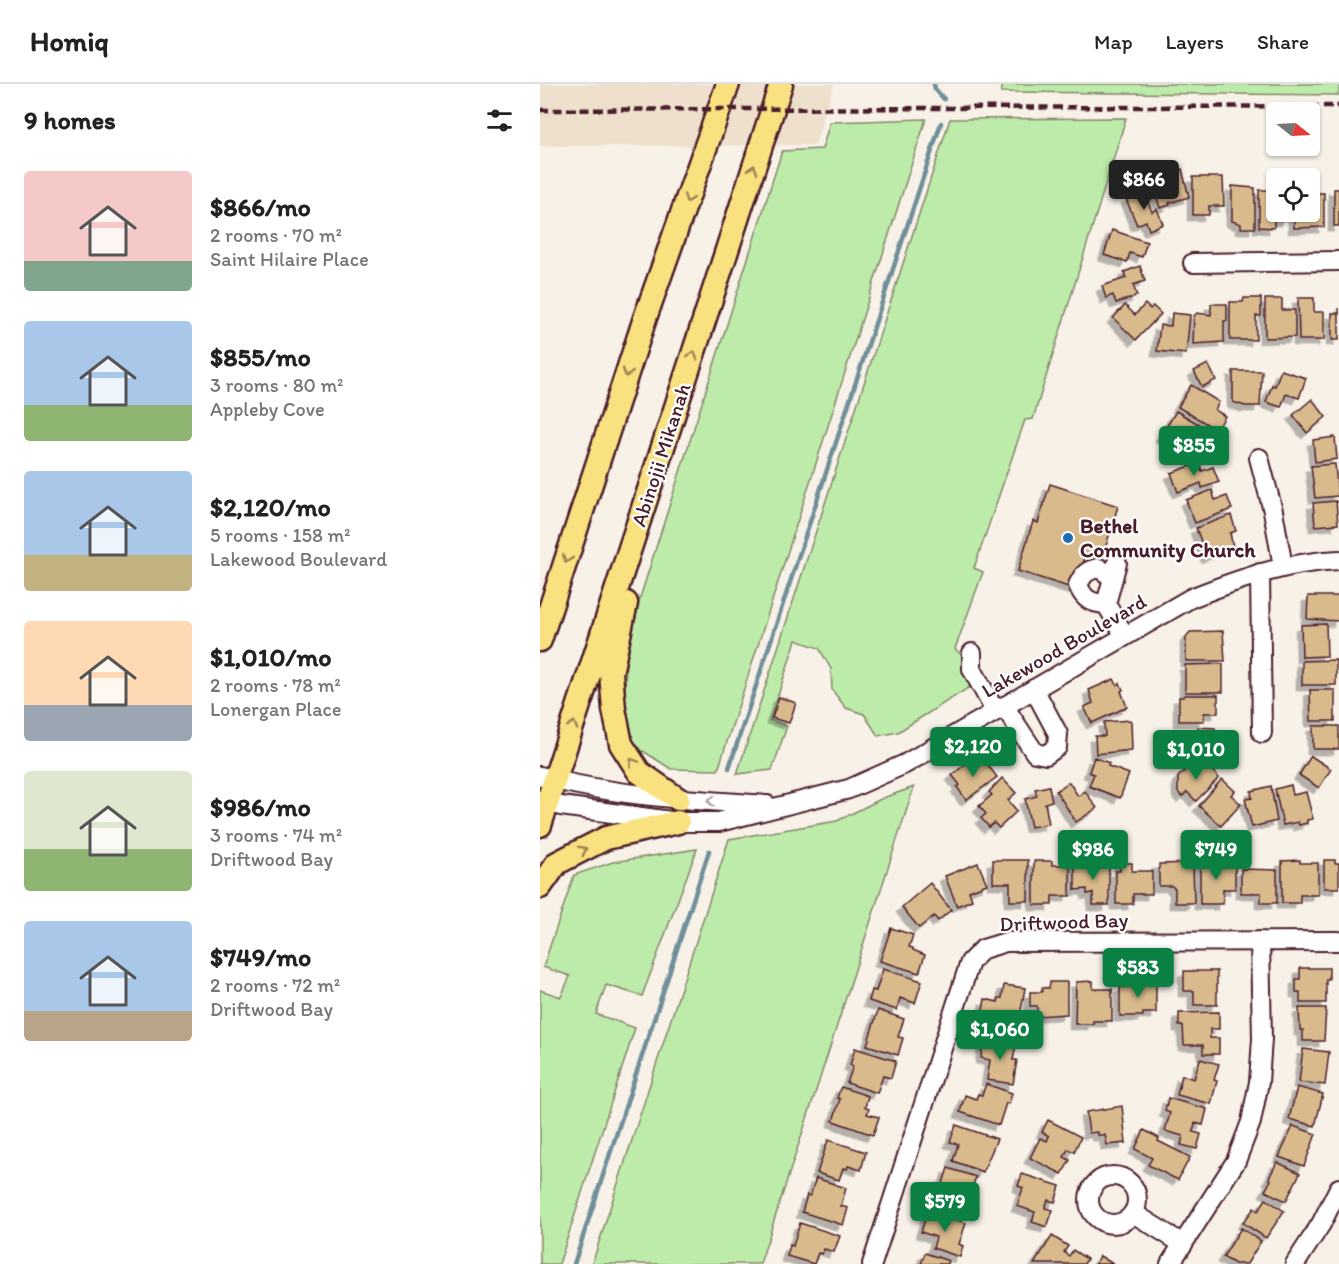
<!DOCTYPE html>
<html lang="en">
<head>
<meta charset="utf-8">
<style>
	body { margin:0; font-family:Itim,sans-serif; background:#f2f2f2; color:#222; height:100vh; display:flex; flex-direction:column; font-size:22px; white-space:nowrap }
	* { box-sizing:border-box; margin:0 }
	p { font-size:20px; color:#767676 }
	.icon { flex:none; width:33px; height:33px; fill:none; stroke:currentColor; stroke-width:2; stroke-linecap:round; stroke-linejoin:round }
	.map { position:relative; flex:1; overflow:hidden }
	.details { display:flex; flex-direction:column; background:#fff; width:540px }
	.details>* { flex:none }
	.needle { width:39px; rotate:108deg }
	.controls { position:absolute; left:726px; top:18px; display:grid; gap:12px }
	.controls a { display:grid; place-items:center; width:54px; height:54px; border-radius:6px; background:#fff; box-shadow:0 2px 4px #0004; font-size:30px }
	.price { position:absolute; translate:-50% -51px; padding:0 14px; border-radius:6px; background:#0b8043; color:#fff; font-size:20px; line-height:39px; filter:drop-shadow(0 2px 3px #0008) }
	.price::after { content:''; position:absolute; left:50%; top:36px; width:18px; height:14px; margin-left:-9px; background:inherit; clip-path:polygon(0 0,100% 0,50% 100%) }
	.price.selected { background:#222; color:#fff }
	ul { padding:0; list-style:none }
	li { display:flex; align-items:center; gap:18px; height:150px; padding:0 24px }
	li span { display:grid; place-items:center; flex:none; width:168px; height:120px; border-radius:6px; color:#555 }
	li>.icon { margin-inline-start:auto }
	span .icon { width:72px; height:72px; fill:#fffc; stroke-width:1 }
	li b { font-size:26px }
	h2 { display:flex; justify-content:space-between; align-items:center; height:72px; padding:0 24px; font-size:26px }
	header { display:flex; align-items:center; gap:36px; box-sizing:border-box; height:84px; padding:0 30px; background:#fff; border-bottom:2px solid #e0e0e0 }
	header strong { font-size:28px }
	nav { display:flex; gap:33px; margin-inline-start:auto; font-size:21px }
	main { display:flex; flex:1; min-height:0 }
	.map>svg:first-child { display:block }
	.built { fill:#eee0cc }
	.green { fill:#bdecaa; stroke:#84866a; stroke-width:1.5 }
	.lines { fill:none; stroke-linecap:round; stroke-linejoin:round }
	.stream { stroke:#708f99; stroke-width:4.5 }
	.building { fill:#d9ba8c; stroke:#4a1f2b; stroke-width:1.5; filter:url(#shadow) }
	.minor-casing { stroke:#4a1f2b; stroke-width:22 }
	.major-casing { stroke:#4a1f2b; stroke-width:27 }
	.minor { stroke:#fff; stroke-width:18 }
	.major { stroke:#fae180; stroke-width:22 }
	.rail { stroke:#4a1f2b; stroke-width:4.5; stroke-dasharray:9 4.5; stroke-linecap:butt }
	.oneway { stroke:#a28056 }
	.oneway2 { stroke:#ae9aa0 }
	.poi-dot { fill:#1f6fb2; stroke:#fff; stroke-width:2 }
	.labels { text-anchor:middle; stroke-width:4.5; stroke-linejoin:round; paint-order:stroke }
	.street-label { font-size:21px; fill:#4a1f2b; stroke:#fff }
	.poi-label { font-size:21px; font-weight:bold; fill:#4a1f2b; stroke:#fff; text-anchor:start }
</style>
</head>
<body>
<header>
<strong>Homiq</strong>
<nav><a>Map</a><a>Layers</a><a>Share</a></nav>
</header>
<main>
<section class="details">
<h2>9 homes<svg class="icon" aria-label="filters" viewBox="0 0 24 24"><path d="M4 7h16M4 17h16"/><circle cx="9" cy="7" r="2"/><circle cx="15" cy="17" r="2"/></svg></h2>
<ul>
<li><span style="background:linear-gradient(#f6c9c9 75%,#7fa58c 0)"><svg class="icon" aria-label="home" viewBox="0 0 24 24"><path d="M3 11l9-7 9 7M6 9v11h12V9"/></svg></span><div><b>$866/mo</b><p>2 rooms · 70 m²</p><p>Saint Hilaire Place</p></div></li>
<li><span style="background:linear-gradient(#a9c7e8 70%,#8fb573 0)"><svg class="icon" aria-label="home" viewBox="0 0 24 24"><path d="M3 11l9-7 9 7M6 9v11h12V9"/></svg></span><div><b>$855/mo</b><p>3 rooms · 80 m²</p><p>Appleby Cove</p></div></li>
<li><span style="background:linear-gradient(#a9c7e8 70%,#c2b280 0)"><svg class="icon" aria-label="home" viewBox="0 0 24 24"><path d="M3 11l9-7 9 7M6 9v11h12V9"/></svg></span><div><b>$2,120/mo</b><p>5 rooms · 158 m²</p><p>Lakewood Boulevard</p></div></li>
<li><span style="background:linear-gradient(#ffd9b3 70%,#9aa5b1 0)"><svg class="icon" aria-label="home" viewBox="0 0 24 24"><path d="M3 11l9-7 9 7M6 9v11h12V9"/></svg></span><div><b>$1,010/mo</b><p>2 rooms · 78 m²</p><p>Lonergan Place</p></div></li>
<li><span style="background:linear-gradient(#dfe7d0 65%,#8fb573 0)"><svg class="icon" aria-label="home" viewBox="0 0 24 24"><path d="M3 11l9-7 9 7M6 9v11h12V9"/></svg></span><div><b>$986/mo</b><p>3 rooms · 74 m²</p><p>Driftwood Bay</p></div></li>
<li><span style="background:linear-gradient(#a9c7e8 75%,#b9a48a 0)"><svg class="icon" aria-label="home" viewBox="0 0 24 24"><path d="M3 11l9-7 9 7M6 9v11h12V9"/></svg></span><div><b>$749/mo</b><p>2 rooms · 72 m²</p><p>Driftwood Bay</p></div></li>
</ul>
</section>
<div class="map">
<svg width="799" height="1180" viewBox="0 0 799 1180">
	<defs>
		<filter id="shadow"><feDropShadow dx="-5.5" dy="5.5" stdDeviation="0" flood-color="#0004"/></filter>
	</defs>
	<rect width="100%" height="100%" fill="#f7f1e8"/>
	<filter id="ink" filterUnits="userSpaceOnUse"><feTurbulence type="fractalNoise" baseFrequency=".0167" numOctaves="2"/><feDisplacementMap in="SourceGraphic" scale="12" xChannelSelector="R" yChannelSelector="G"/><feConvolveMatrix kernelMatrix="1 2 1 2 8 2 1 2 1" color-interpolation-filters="sRGB"/></filter>
	<g filter="url(#ink)">
		<polygon class="built" points="0,0 294,0 275,61 0,62"/>
		<g class="green">
			<polygon points="463,0 799,0 799,11 461,8"/>
			<polygon points="586,34 493,335 485,336 434,484 443,488 415,565 422,571 433,601 358,648 338,652 324,630 306,624 292,606 291,585 279,564 256,556 230,636 247,642 232,686 197,690 410,35"/>
			<polygon points="386,35 178,686 131,685 103,667 96,671 85,616 86,568 100,514 242,67 282,65 290,38"/>
			<polygon points="374,703 220,1180 52,1180 189,755 297,737 343,714"/>
			<polygon points="157,765 102,912 66,901 56,930 95,944 19,1180 0,1180 0,906 21,913 30,892 3,883 34,791 73,778"/>
		</g>
		<g class="lines">
			<g class="stream">
				<polyline points="394,0 395,5 404,15"/>
				<polyline points="189,684 401,39"/>
				<polyline points="34,1180 169,767"/>
			</g>
		</g>
		<g class="building">
			<polygon points="642,85 649,113 629,119 630,121 620,124 615,107 620,106 616,92"/>
			<polygon points="653,93 683,93 684,122 669,122 669,131 653,131"/>
			<polygon points="692,102 715,104 715,144 701,144 701,140 692,137"/>
			<rect x="794" y="105" width="5" height="37"/>
			<polygon points="719,106 736,106 736,128 747,128 747,136 734,136 734,144 719,143"/>
			<polygon points="604,108 612,128 617,125 623,140 609,146 606,137 597,141 586,115"/>
			<polygon points="770,109 784,109 784,143 754,144 754,128 770,128"/>
			<polygon points="572,146 607,158 602,173 590,169 587,178 564,171"/>
			<polygon points="600,182 605,197 593,201 597,212 576,219 573,211 566,214 562,202 586,194 584,188"/>
			<polygon points="704,214 721,214 721,232 716,232 716,256 690,256 690,218 703,218"/>
			<polygon points="758,214 774,214 774,228 784,228 784,256 759,256"/>
			<polygon points="725,215 742,215 742,226 755,226 755,253 725,254"/>
			<polygon points="605,220 610,225 613,222 621,230 596,256 573,234 585,221 595,231"/>
			<polygon points="671,220 687,220 687,237 684,237 684,258 653,260 654,232 657,229 671,231"/>
			<polygon points="799,224 799,256 792,256 792,229 799,229"/>
			<polygon points="632,229 650,231 646,270 617,267 620,241 631,242"/>
			<polygon points="668,280 676,296 662,303 654,287"/>
			<polygon points="741,286 766,294 759,314 746,310 741,323 726,318 732,301 735,302"/>
			<polygon points="693,287 722,287 720,322 705,322 693,318"/>
			<polygon points="651,301 679,318 675,326 685,332 677,346 638,323"/>
			<polygon points="772,315 786,333 767,349 753,331"/>
			<polygon points="636,327 674,349 665,363 654,357 648,367 621,352"/>
			<polygon points="795,353 797,375 775,378 773,356"/>
			<polygon points="659,379 662,387 673,383 679,398 662,404 661,399 638,408 631,389"/>
			<polygon points="795,380 798,412 775,414 771,382"/>
			<polygon points="510,400 578,422 562,475 546,470 535,505 478,487 493,437 498,439"/>
			<polygon points="672,406 675,416 687,412 692,425 655,439 646,416"/>
			<polygon points="796,417 798,440 775,442 773,419"/>
			<polygon points="691,431 696,447 690,449 693,463 667,473 656,444"/>
			<polygon points="768,512 799,512 799,537 767,535"/>
			<polygon points="786,540 787,572 762,573 761,541"/>
			<polygon points="683,547 685,577 646,577 646,553 650,548"/>
			<polygon points="796,576 796,601 762,601 762,577"/>
			<polygon points="683,580 683,608 645,608 645,581"/>
			<polygon points="574,595 577,601 580,599 583,606 581,607 587,623 552,639 544,623 553,619 549,606"/>
			<polygon points="770,606 795,606 795,637 771,637"/>
			<polygon points="644,611 678,611 678,629 664,629 664,637 639,637 639,613 644,613"/>
			<polygon points="239,613 256,619 249,639 232,634"/>
			<polygon points="591,636 592,666 556,670 555,652 565,652 564,638"/>
			<rect x="773" y="642" width="26" height="23"/>
			<polygon points="658,643 675,644 675,660 665,660 664,669 639,669 640,648 658,648"/>
			<polygon points="771,672 791,685 779,704 759,691"/>
			<polygon points="554,673 569,679 568,682 589,690 580,714 549,702 554,690 549,688"/>
			<polygon points="433,674 439,682 445,677 457,693 426,716 417,703 420,701 412,691"/>
			<polygon points="656,676 663,684 667,681 679,694 656,717 647,708 642,713 638,708 638,693"/>
			<polygon points="462,694 476,709 468,716 477,727 459,744 454,739 449,743 441,734 446,730 439,722 452,711 449,708"/>
			<polygon points="682,695 695,707 691,711 701,720 681,742 659,722"/>
			<polygon points="529,698 538,712 545,707 557,724 536,738 516,707"/>
			<polygon points="751,701 753,711 766,708 773,735 767,736 767,739 759,741 758,738 743,741 735,705"/>
			<polygon points="509,702 512,717 505,719 509,740 491,743 485,715 497,712 495,705"/>
			<polygon points="731,702 737,737 712,743 705,715 712,714 711,707"/>
			<polygon points="453,776 488,776 488,817 470,817 470,799 453,799"/>
			<polygon points="535,776 546,776 546,780 569,780 569,821 553,821 553,809 547,810 547,805 535,806"/>
			<polygon points="683,776 695,776 695,805 683,805 683,820 660,820 660,779 683,779"/>
			<polygon points="760,776 760,779 778,779 778,811 760,811 760,819 742,819 742,777"/>
			<polygon points="784,776 795,776 795,779 799,779 799,804 784,804"/>
			<polygon points="494,777 512,777 512,781 530,781 530,812 512,812 512,821 494,821"/>
			<polygon points="438,779 447,800 429,807 432,816 417,822 405,792"/>
			<polygon points="580,779 592,779 592,787 612,787 612,810 593,810 593,820 576,820 576,787 580,787"/>
			<polygon points="653,779 654,819 635,819 635,805 632,802 619,802 619,780"/>
			<polygon points="701,785 737,786 737,819 721,819 721,809 701,809"/>
			<polygon points="390,799 411,826 398,837 394,832 379,844 362,823"/>
			<polygon points="351,844 373,851 369,863 373,864 373,866 385,871 379,889 340,877"/>
			<polygon points="760,884 789,884 789,895 786,895 786,919 760,919 760,908 756,908 756,895 760,895"/>
			<polygon points="343,885 382,897 375,919 360,914 357,926 329,917 332,906 336,907"/>
			<polygon points="644,887 677,887 677,921 654,921 654,907 644,907"/>
			<polygon points="553,897 553,905 572,905 572,937 553,937 553,940 535,940 536,898"/>
			<polygon points="599,897 616,897 616,929 603,929 603,932 580,932 580,903 599,903"/>
			<polygon points="510,898 527,898 527,930 497,932 497,922 490,922 490,908 502,908 502,904 509,904"/>
			<polygon points="464,901 485,904 479,938 442,932 445,915 458,918 459,914 462,914"/>
			<polygon points="759,924 786,924 784,957 763,957 763,946 760,946"/>
			<polygon points="338,926 364,935 358,953 363,954 358,971 327,961"/>
			<polygon points="679,928 679,945 670,945 670,954 679,954 679,970 663,970 663,961 644,961 643,942 639,942 639,929"/>
			<polygon points="443,956 476,961 473,976 477,976 473,1000 447,996 450,976 441,974"/>
			<polygon points="315,964 356,977 351,994 343,992 337,1009 307,999 313,982 310,981"/>
			<polygon points="763,965 789,968 785,1001 759,998"/>
			<polygon points="660,975 679,980 674,996 677,997 671,1020 637,1011 642,991 654,995"/>
			<polygon points="446,1000 472,1009 469,1020 466,1019 459,1041 420,1028 425,1011 436,1015 438,1010 442,1011"/>
			<polygon points="301,1003 328,1012 325,1023 329,1025 327,1030 339,1033 333,1051 293,1037 300,1015 297,1014"/>
			<polygon points="757,1003 783,1010 775,1042 749,1035"/>
			<polygon points="628,1014 667,1025 663,1041 655,1039 653,1048 661,1050 657,1065 641,1061 643,1052 625,1047 630,1029 625,1027"/>
			<polygon points="582,1022 586,1059 567,1061 565,1051 558,1051 558,1048 549,1049 546,1028"/>
			<polygon points="508,1036 541,1053 534,1068 528,1065 524,1073 530,1076 522,1090 490,1074 500,1054 507,1057 509,1052 502,1048"/>
			<polygon points="416,1041 457,1055 443,1088 413,1077 418,1060 410,1058"/>
			<polygon points="753,1042 776,1050 764,1082 739,1073"/>
			<polygon points="604,1046 619,1054 618,1057 650,1073 638,1096 608,1081 612,1074 595,1065"/>
			<polygon points="288,1056 326,1068 321,1086 308,1082 307,1085 303,1084 299,1096 277,1089"/>
			<polygon points="737,1078 760,1089 746,1117 725,1107 731,1096 729,1094"/>
			<polygon points="408,1084 436,1093 429,1112 435,1114 431,1126 424,1123 423,1127 391,1116 396,1100 402,1102"/>
			<polygon points="482,1090 520,1102 515,1118 508,1116 505,1124 513,1126 507,1143 492,1138 495,1128 477,1122 483,1104 478,1102"/>
			<polygon points="276,1094 306,1104 301,1122 308,1124 303,1141 262,1128 267,1111 270,1112"/>
			<polygon points="726,1115 744,1127 726,1154 703,1139 714,1124 718,1127"/>
			<polygon points="388,1126 426,1139 419,1160 423,1162 420,1173 393,1164 396,1153 381,1148"/>
			<polygon points="260,1139 300,1152 294,1168 284,1165 282,1170 278,1169 274,1180 247,1172 250,1161 253,1162"/>
			<polygon points="701,1144 721,1157 707,1180 695,1180 683,1173"/>
			<polygon points="512,1152 528,1162 524,1168 529,1172 533,1166 547,1175 544,1180 494,1180"/>
			<polygon points="385,1169 409,1177 408,1180 381,1180"/>
			<polygon points="560,1172 573,1180 555,1180"/>
		</g>
		<g class="lines">
			<defs>
				<g id="minor">
					<polyline points="653,179 799,177"/>
					<polyline points="719,374 733,427 743,483"/>
					<polyline points="577,479 566,520 585,552"/>
					<polyline points="720,489 722,649"/>
					<path d="M566 520C551 519 544 516 538 501 543 490 547 486 559 484L573 494"/>
					<polyline points="432,569 432,585 455,627"/>
					<polyline points="464,622 495,669 506,671 517,663 518,650 494,605"/>
					<path d="M0 692C73 712 151 716 227 721"/>
					<path d="M0 716 21 722 138 738H179L309 705 365 680 651 514C699 495 747 478 799 476"/>
					<circle cx="573" cy="1116" r="24"/>
					<polyline points="593,1129 643,1160"/>
					<polyline points="332,1180 430,878 443,865 466,858 799,857"/>
					<polyline points="630,1180 696,1077 711,1038 719,998 722,955 720,857"/>
					<polyline points="755,1180 781,1140 799,1104"/>
				</g>
				<g id="major">
					<polyline points="86,519 71,589 74,625 81,660 99,688 138,715"/>
					<polyline points="0,556 105,234 188,0"/>
					<polyline points="0,741 241,0"/>
					<polyline points="0,803 17,779 66,754 138,738"/>
				</g>
			</defs>
			<use href="#minor" class="minor-casing"/>
			<use href="#major" class="major-casing"/>
			<use href="#minor" class="minor"/>
			<use href="#major" class="major"/>
			<polyline class="rail" points="0,26 799,22"/>
		</g>
		<defs><path id="oneway-chevron" d="M-2-3.5L2.5 0L-2 3.5" fill="none" stroke-width="1.6" stroke-linecap="round" stroke-linejoin="round" transform="scale(1.5)"/></defs>
		<g class="oneway">
			<use href="#oneway-chevron" transform="translate(213 85) rotate(-72)"/>
			<use href="#oneway-chevron" transform="translate(148 115) rotate(110)"/>
			<use href="#oneway-chevron" transform="translate(153 271) rotate(-72)"/>
			<use href="#oneway-chevron" transform="translate(87 289) rotate(108)"/>
			<use href="#oneway-chevron" transform="translate(27 475) rotate(108)"/>
			<use href="#oneway-chevron" transform="translate(33 641) rotate(-72)"/>
			<use href="#oneway-chevron" transform="translate(93 678) rotate(-123)"/>
			<use href="#oneway-chevron" transform="translate(43 766) rotate(-27)"/>
		</g>
		<use class="oneway2" href="#oneway-chevron" transform="translate(171 717) rotate(-176)"/>
	</g>
	<circle class="poi-dot" cx="528" cy="454" r="6"/>
	<g class="labels">
		<g class="street-label">
			<text transform="translate(121 371) rotate(-72)" y="7">Abinojii Mikanah</text>
			<text transform="translate(524 562) rotate(-30)" y="7">Lakewood Boulevard</text>
			<text transform="translate(524 838) rotate(-2)" y="7">Driftwood Bay</text>
		</g>
		<g class="poi-label">
			<text x="540" y="449">Bethel<tspan x="540" dy="24">Community Church</tspan></text>
		</g>
	</g>
</svg>
<div class="controls">
<a><svg class="needle" viewBox="-14 -14 28 28"><path d="M0-13l5 13h-10z" fill="#e53935"/><path d="M0 13l5-13h-10z" fill="#767676"/></svg></a>
<a><svg class="icon" aria-label="locate" viewBox="0 0 24 24"><circle cx="12" cy="12" r="6"/><path d="M12 2v4M12 18v4M2 12h4M18 12h4"/></svg></a>
</div>
<b class="price selected" style="left:604px;top:127px">$866</b>
<b class="price" style="left:654px;top:393px">$855</b>
<b class="price" style="left:433px;top:694px">$2,120</b>
<b class="price" style="left:656px;top:697px">$1,010</b>
<b class="price" style="left:553px;top:797px">$986</b>
<b class="price" style="left:676px;top:797px">$749</b>
<b class="price" style="left:598px;top:915px">$583</b>
<b class="price" style="left:460px;top:977px">$1,060</b>
<b class="price" style="left:405px;top:1149px">$579</b>
</div>
</main>
</body>
</html>
